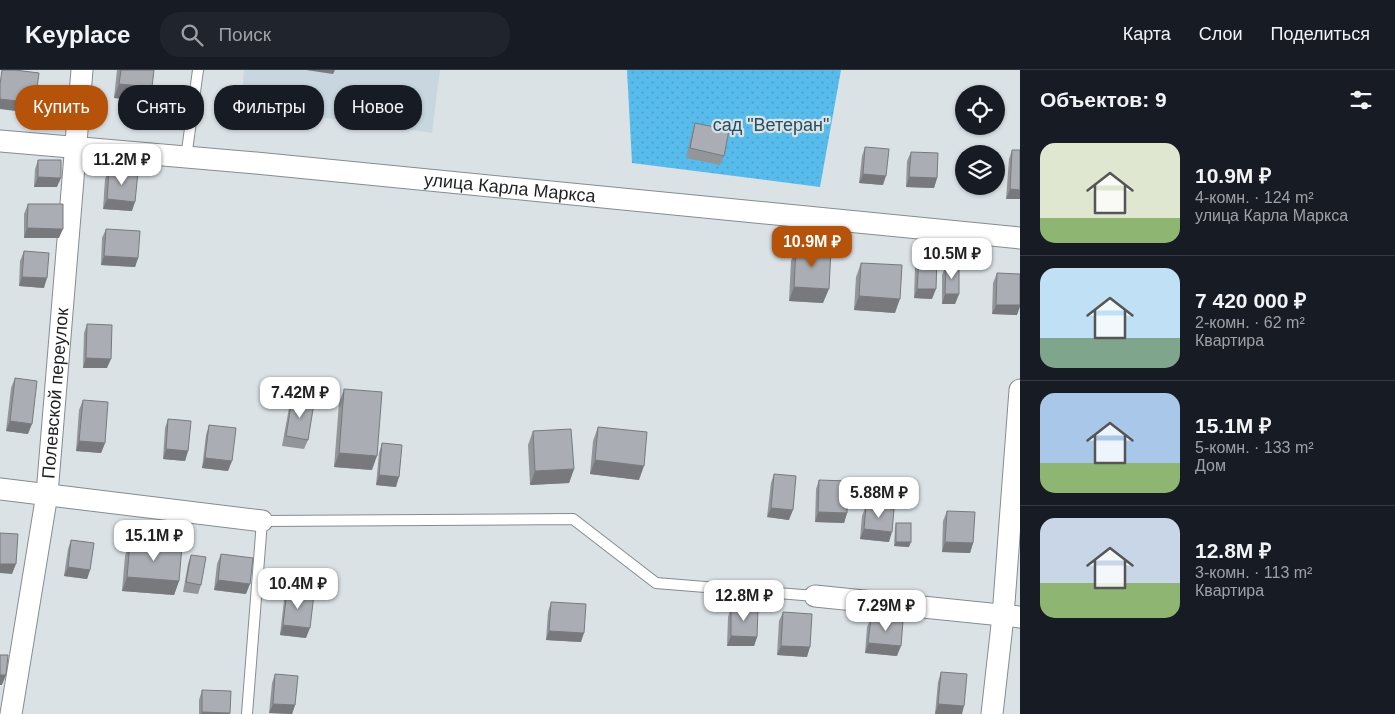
<!DOCTYPE html>
<html lang="ru">
<head>
<meta charset="utf-8">
<style>
	body { margin:0; font-family:Helvetica,sans-serif; background:#20242c; color:#f1f3f6; height:100vh; display:flex; flex-direction:column; font-size:19px; white-space:nowrap }
	* { box-sizing:border-box; margin:0 }
	p { font-size:16px; color:#9ea1a6 }
	.icon { flex:none; width:28px; height:28px; fill:none; stroke:currentColor; stroke-width:2; stroke-linecap:round; stroke-linejoin:round }
	.map { position:relative; flex:1; overflow:hidden }
	.panel { display:flex; flex-direction:column; background:#171b24; width:375px }
	.panel>* { flex:none }
	.guide { position:absolute; left:15px; top:15px; width:475px; height:45px; display:flex; gap:10px }
	.tools { position:absolute; left:955px; top:15px; display:grid; gap:10px }
	.tools a { display:grid; place-items:center; width:50px; height:50px; border-radius:50%; background:#171b24; box-shadow:0 1px 4px #0004; font-size:25px }
	.price { position:absolute; translate:-50% -42px; padding:0 11px; border-radius:10px; background:#fff; color:#222; font-size:16px; line-height:32px; filter:drop-shadow(0 1px 2px #0008) }
	.price::after { content:''; position:absolute; left:50%; top:30px; width:15px; height:11px; margin-left:-8px; background:inherit; clip-path:polygon(0 0,100% 0,50% 100%) }
	.price.selected { background:#b45309; color:#fff }
	ul { padding:0; list-style:none }
	li { display:flex; align-items:center; gap:15px; height:125px; padding:0 20px }
	li+li { border-top:1px solid #363941 }
	li span { display:grid; place-items:center; flex:none; width:140px; height:100px; border-radius:15px; color:#555 }
	li>.icon { margin-inline-start:auto }
	span .icon { width:60px; height:60px; fill:#fffc; stroke-width:1 }
	li b { font-size:21px }
	h2 { display:flex; justify-content:space-between; align-items:center; height:60px; padding:0 20px; font-size:21px }
	.tag { padding:0 18px; border-radius:20px; background:#171b24; box-shadow:0 1px 4px #0004; font-size:18px; line-height:45px }
	.tag.selected { background:#b45309; color:#fff }
	header { display:flex; align-items:center; gap:30px; box-sizing:border-box; height:70px; padding:0 25px; background:#171b24; border-bottom:1px solid #363941 }
	header strong { font-size:24px }
	nav { display:flex; gap:28px; margin-inline-start:auto; font-size:18px }
	.search { width:350px; height:45px; background:#20242c; display:flex; align-items:center; gap:12px; box-sizing:border-box; padding:0 18px; border-radius:20px; color:#9ea1a6; font-size:19px }
	main { display:flex; flex:1; min-height:0 }
	.map>svg:first-child { display:block }
	.built { fill:#c8d7df }
	.grass { fill:url(#grass-dots) }
	.lines { fill:none; stroke-linecap:round; stroke-linejoin:round }
	.lane-casing { stroke:#858c8f; stroke-width:12 }
	.street-casing { stroke:#858c8f; stroke-width:23 }
	.lane { stroke:#fff; stroke-width:10 }
	.street { stroke:#fff; stroke-width:21 }
	.wall { fill:#92959a }
	.shaded-wall { fill:#77797d }
	.building { fill:#aaadb3; stroke:#77797d }
	.labels { text-anchor:middle; stroke-width:4.5; stroke-linejoin:round; paint-order:stroke }
	.park-label { font-size:18px; fill:#244f63; stroke:#dbe2e6 }
	.street-label { font-size:18px; fill:#1e2022; stroke:#dbe2e6 }
</style>
</head>
<body>
<header>
<strong>Keyplace</strong>
<div class="search"><svg class="icon" aria-label="search" viewBox="0 0 24 24"><circle cx="10" cy="10" r="6"/><path d="M15 15l6 6"/></svg>Поиск</div>
<nav><a>Карта</a><a>Слои</a><a>Поделиться</a></nav>
</header>
<main>
<div class="map">
<svg width="1020" height="644" viewBox="0 0 1020 644">
	<defs>
		<pattern id="grass-dots" width="8" height="8" patternUnits="userSpaceOnUse" patternTransform="scale(1.25)"><rect width="8" height="8" fill="#57bceb"/><path d="M2 2h.1M6 6h.1" fill="none" stroke="#4ba1c9" stroke-width="1.8" stroke-linecap="round"/></pattern>
	</defs>
	<rect width="100%" height="100%" fill="#dbe2e6"/>
	<polygon class="built" points="244,0 440,0 432,63 241,36"/>
	<polygon class="grass" points="627,0 841,0 820,117 632,93"/>
	<g class="lines">
		<defs>
			<g id="lane">
				<polyline points="186,88 198,0"/>
				<polyline points="247,644 262,451 573,449 656,513 815,526"/>
			</g>
			<g id="street">
				<path id="s1" d="M0 71 256 93 1020 168"/>
				<polyline points="0,419 262,451"/>
				<polyline points="815,526 1020,547"/>
				<path id="s2" d="M11 644 47 424 82 0"/>
				<polyline points="992,644 1003,546 1020,320"/>
			</g>
		</defs>
		<use href="#lane" class="lane-casing"/>
		<use href="#street" class="street-casing"/>
		<use href="#lane" class="lane"/>
		<use href="#street" class="street"/>
	</g>
	<g class="wall">
		<polygon points="117,0 154,0 147,31 114,28"/>
		<polygon points="695,53 724,86 720,95 686,88 692,62"/>
		<polygon points="865,77 883,115 859,113 862,86"/>
		<polygon points="1012,80 1020,129 1006,129 1009,89"/>
		<polygon points="911,82 937,108 934,118 906,117 907,91"/>
		<polygon points="38,90 57,117 34,117 35,99"/>
		<polygon points="109,100 132,141 103,139 105,109"/>
		<polygon points="28,134 59,168 24,168 24,144"/>
		<polygon points="106,159 138,188 135,197 101,195 102,168"/>
		<polygon points="796,177 823,233 789,231 791,191"/>
		<polygon points="24,181 44,218 19,216 20,191"/>
		<polygon points="919,188 932,229 914,228 915,197"/>
		<polygon points="861,193 895,243 854,240 856,207"/>
		<polygon points="946,195 959,224 955,234 942,234 942,205"/>
		<polygon points="997,203 1017,245 992,244 993,213"/>
		<polygon points="87,254 107,298 83,298 84,263"/>
		<polygon points="15,308 28,364 6,361 11,318"/>
		<polygon points="344,319 372,400 334,397 339,333"/>
		<polygon points="292,329 308,370 304,379 282,376 289,338"/>
		<polygon points="83,330 105,373 101,383 76,381 79,340"/>
		<polygon points="168,349 188,381 185,391 163,389 165,358"/>
		<polygon points="209,355 228,401 202,398 206,365"/>
		<polygon points="598,357 639,410 590,404 593,371"/>
		<polygon points="533,361 574,399 569,413 530,415 528,375"/>
		<polygon points="382,373 396,417 376,415 379,383"/>
		<polygon points="774,404 789,450 767,447 771,413"/>
		<polygon points="819,410 847,443 844,453 815,452 816,419"/>
		<polygon points="866,436 889,472 860,469 862,446"/>
		<polygon points="947,441 973,473 970,483 942,482 943,451"/>
		<polygon points="896,453 909,477 894,476 895,458"/>
		<polygon points="71,470 90,500 87,509 64,506 68,479"/>
		<polygon points="130,472 179,511 174,525 122,521 125,486"/>
		<polygon points="221,484 246,524 214,520 217,494"/>
		<polygon points="191,485 201,515 198,524 183,522 188,494"/>
		<polygon points="287,521 306,568 280,565 284,530"/>
		<polygon points="551,532 581,572 546,570 548,542"/>
		<polygon points="731,538 757,567 754,576 727,576 728,547"/>
		<polygon points="783,542 807,587 777,585 779,551"/>
		<polygon points="871,548 897,586 865,583 867,557"/>
		<polygon points="941,602 962,644 935,644 938,612"/>
		<polygon points="275,604 295,635 292,644 269,643 272,613"/>
		<polygon points="202,620 230,644 199,644 199,630"/>
	</g>
	<g class="shaded-wall">
		<polygon points="306,0 335,0 333,4"/>
		<polygon points="119,14 152,17 147,31 114,28"/>
		<polygon points="0,29 35,33 31,43 0,39"/>
		<polygon points="863,104 886,106 883,115 859,113"/>
		<polygon points="38,107 61,108 57,117 34,117"/>
		<polygon points="909,107 937,108 934,118 906,117"/>
		<polygon points="1010,119 1020,120 1020,129 1006,129"/>
		<polygon points="107,129 135,132 132,141 103,139"/>
		<polygon points="27,158 63,159 59,168 24,168"/>
		<polygon points="104,186 138,188 135,197 101,195"/>
		<polygon points="22,207 47,208 44,218 19,216"/>
		<polygon points="794,217 829,219 823,233 789,231"/>
		<polygon points="917,219 936,219 932,229 914,228"/>
		<polygon points="945,224 959,224 955,234 942,234"/>
		<polygon points="859,226 900,229 895,243 854,240"/>
		<polygon points="996,235 1020,235 1020,237 1017,245 992,244"/>
		<polygon points="86,288 111,289 107,298 83,298"/>
		<polygon points="10,351 32,354 28,364 6,361"/>
		<polygon points="79,371 105,373 101,383 76,381"/>
		<polygon points="166,379 188,381 185,391 163,389"/>
		<polygon points="339,383 377,386 372,400 334,397"/>
		<polygon points="205,388 232,391 228,401 202,398"/>
		<polygon points="595,390 644,396 639,410 590,404"/>
		<polygon points="574,399 569,413 530,415 535,401"/>
		<polygon points="379,405 399,407 396,417 376,415"/>
		<polygon points="771,438 793,440 789,450 767,447"/>
		<polygon points="818,442 847,443 844,453 815,452"/>
		<polygon points="864,459 892,462 889,472 860,469"/>
		<polygon points="896,472 911,472 909,477 894,476"/>
		<polygon points="945,472 973,473 970,483 942,482"/>
		<polygon points="0,494 16,494 12,504 0,503"/>
		<polygon points="68,497 90,500 87,509 64,506"/>
		<polygon points="127,507 179,511 174,525 122,521"/>
		<polygon points="218,510 250,514 246,524 214,520"/>
		<polygon points="283,555 310,558 306,568 280,565"/>
		<polygon points="549,561 584,563 581,572 546,570"/>
		<polygon points="731,566 757,567 754,576 727,576"/>
		<polygon points="868,573 901,576 897,586 865,583"/>
		<polygon points="781,576 810,577 807,587 777,585"/>
		<polygon points="0,605 6,605 2,615 0,615"/>
		<polygon points="273,634 295,635 292,644 269,643"/>
		<polygon points="938,634 964,636 962,644 935,644"/>
		<polygon points="202,642 230,643 230,644 201,644"/>
	</g>
	<g class="building">
		<polygon points="2,0 15,0 39,3 35,33 0,29 0,14"/>
		<polygon points="121,0 154,0 152,17 119,14"/>
		<polygon points="695,53 729,60 724,86 690,78"/>
		<polygon points="865,77 889,79 886,106 863,104"/>
		<polygon points="1012,80 1020,80 1020,120 1010,119"/>
		<polygon points="911,82 938,83 937,108 909,107"/>
		<polygon points="38,90 61,90 61,108 38,107"/>
		<polygon points="109,100 138,102 135,132 107,129"/>
		<polygon points="28,134 63,134 63,159 27,158"/>
		<polygon points="106,159 140,161 138,188 104,186"/>
		<polygon points="796,177 831,179 829,219 794,217"/>
		<polygon points="24,181 49,183 47,208 22,207"/>
		<polygon points="919,188 937,188 936,219 917,219"/>
		<polygon points="861,193 902,195 900,229 859,226"/>
		<polygon points="946,195 959,196 959,224 945,224"/>
		<polygon points="997,203 1020,204 1020,235 996,235"/>
		<polygon points="87,254 112,255 111,289 86,288"/>
		<polygon points="15,308 37,311 32,354 10,351"/>
		<polygon points="344,319 382,322 377,386 339,383"/>
		<polygon points="292,329 314,333 308,370 286,366"/>
		<polygon points="83,330 108,332 105,373 79,371"/>
		<polygon points="168,349 191,351 188,381 166,379"/>
		<polygon points="209,355 236,358 232,391 205,388"/>
		<polygon points="598,357 647,362 644,396 595,390"/>
		<polygon points="571,359 574,399 535,401 533,361"/>
		<polygon points="382,373 402,375 399,407 379,405"/>
		<polygon points="774,404 796,406 793,440 771,438"/>
		<polygon points="819,410 848,411 847,443 818,442"/>
		<polygon points="866,436 894,439 892,462 864,459"/>
		<polygon points="947,441 975,442 973,473 945,472"/>
		<rect x="896" y="453" width="15" height="19"/>
		<polygon points="0,463 18,464 16,494 0,494"/>
		<polygon points="71,470 94,473 90,500 68,497"/>
		<polygon points="130,472 182,476 179,511 127,507"/>
		<polygon points="221,484 253,488 250,514 218,510"/>
		<polygon points="191,485 206,487 201,515 186,512"/>
		<polygon points="287,521 314,524 310,558 283,555"/>
		<polygon points="551,532 586,534 584,563 549,561"/>
		<polygon points="731,538 758,538 757,567 731,566"/>
		<polygon points="783,542 812,544 810,577 781,576"/>
		<polygon points="871,548 903,551 901,576 868,573"/>
		<polygon points="0,585 8,585 6,605 0,605"/>
		<polygon points="941,602 967,604 964,636 938,634"/>
		<polygon points="275,604 298,606 295,635 273,634"/>
		<polygon points="202,620 231,621 230,643 202,642"/>
	</g>
	<g class="labels">
		<g class="park-label">
			<text x="771" y="61">сад "Ветеран"</text>
		</g>
		<g class="street-label">
			<text dy="6" stroke="none"><textPath href="#s1" startOffset="512">улица Карла Маркса</textPath></text>
			<text dy="6" stroke="none"><textPath href="#s2" startOffset="324">Полевской переулок</textPath></text>
		</g>
	</g>
</svg>
<div class="tools">
<a><svg class="icon" aria-label="locate" viewBox="0 0 24 24"><circle cx="12" cy="12" r="6"/><path d="M12 2v4M12 18v4M2 12h4M18 12h4"/></svg></a>
<a><svg class="icon" aria-label="layers" viewBox="0 0 24 24"><path d="M12 4l9 5-9 5-9-5zM3 14l9 5 9-5"/></svg></a>
</div>
<b class="price" style="left:122px;top:116px">11.2M ₽</b>
<b class="price selected" style="left:812px;top:198px">10.9M ₽</b>
<b class="price" style="left:952px;top:210px">10.5M ₽</b>
<b class="price" style="left:300px;top:349px">7.42M ₽</b>
<b class="price" style="left:879px;top:449px">5.88M ₽</b>
<b class="price" style="left:154px;top:492px">15.1M ₽</b>
<b class="price" style="left:298px;top:540px">10.4M ₽</b>
<b class="price" style="left:744px;top:552px">12.8M ₽</b>
<b class="price" style="left:886px;top:562px">7.29M ₽</b>
<div class="guide">
<a class="tag selected">Купить</a>
<a class="tag">Снять</a>
<a class="tag">Фильтры</a>
<a class="tag">Новое</a>
</div>
</div>
<section class="panel">
<h2>Объектов: 9<svg class="icon" aria-label="filters" viewBox="0 0 24 24"><path d="M4 7h16M4 17h16"/><circle cx="9" cy="7" r="2"/><circle cx="15" cy="17" r="2"/></svg></h2>
<ul>
<li><span style="background:linear-gradient(#dfe7d0 75%,#8fb573 0)"><svg class="icon" aria-label="home" viewBox="0 0 24 24"><path d="M3 11l9-7 9 7M6 9v11h12V9"/></svg></span><div><b>10.9M ₽</b><p>4-комн. · 124 m²</p><p>улица Карла Маркса</p></div></li>
<li><span style="background:linear-gradient(#bfe0f5 70%,#7fa58c 0)"><svg class="icon" aria-label="home" viewBox="0 0 24 24"><path d="M3 11l9-7 9 7M6 9v11h12V9"/></svg></span><div><b>7 420 000 ₽</b><p>2-комн. · 62 m²</p><p>Квартира</p></div></li>
<li><span style="background:linear-gradient(#a9c7e8 70%,#8fb573 0)"><svg class="icon" aria-label="home" viewBox="0 0 24 24"><path d="M3 11l9-7 9 7M6 9v11h12V9"/></svg></span><div><b>15.1M ₽</b><p>5-комн. · 133 m²</p><p>Дом</p></div></li>
<li><span style="background:linear-gradient(#c9d6e8 65%,#8fb573 0)"><svg class="icon" aria-label="home" viewBox="0 0 24 24"><path d="M3 11l9-7 9 7M6 9v11h12V9"/></svg></span><div><b>12.8M ₽</b><p>3-комн. · 113 m²</p><p>Квартира</p></div></li>
</ul>
</section>
</main>
</body>
</html>
